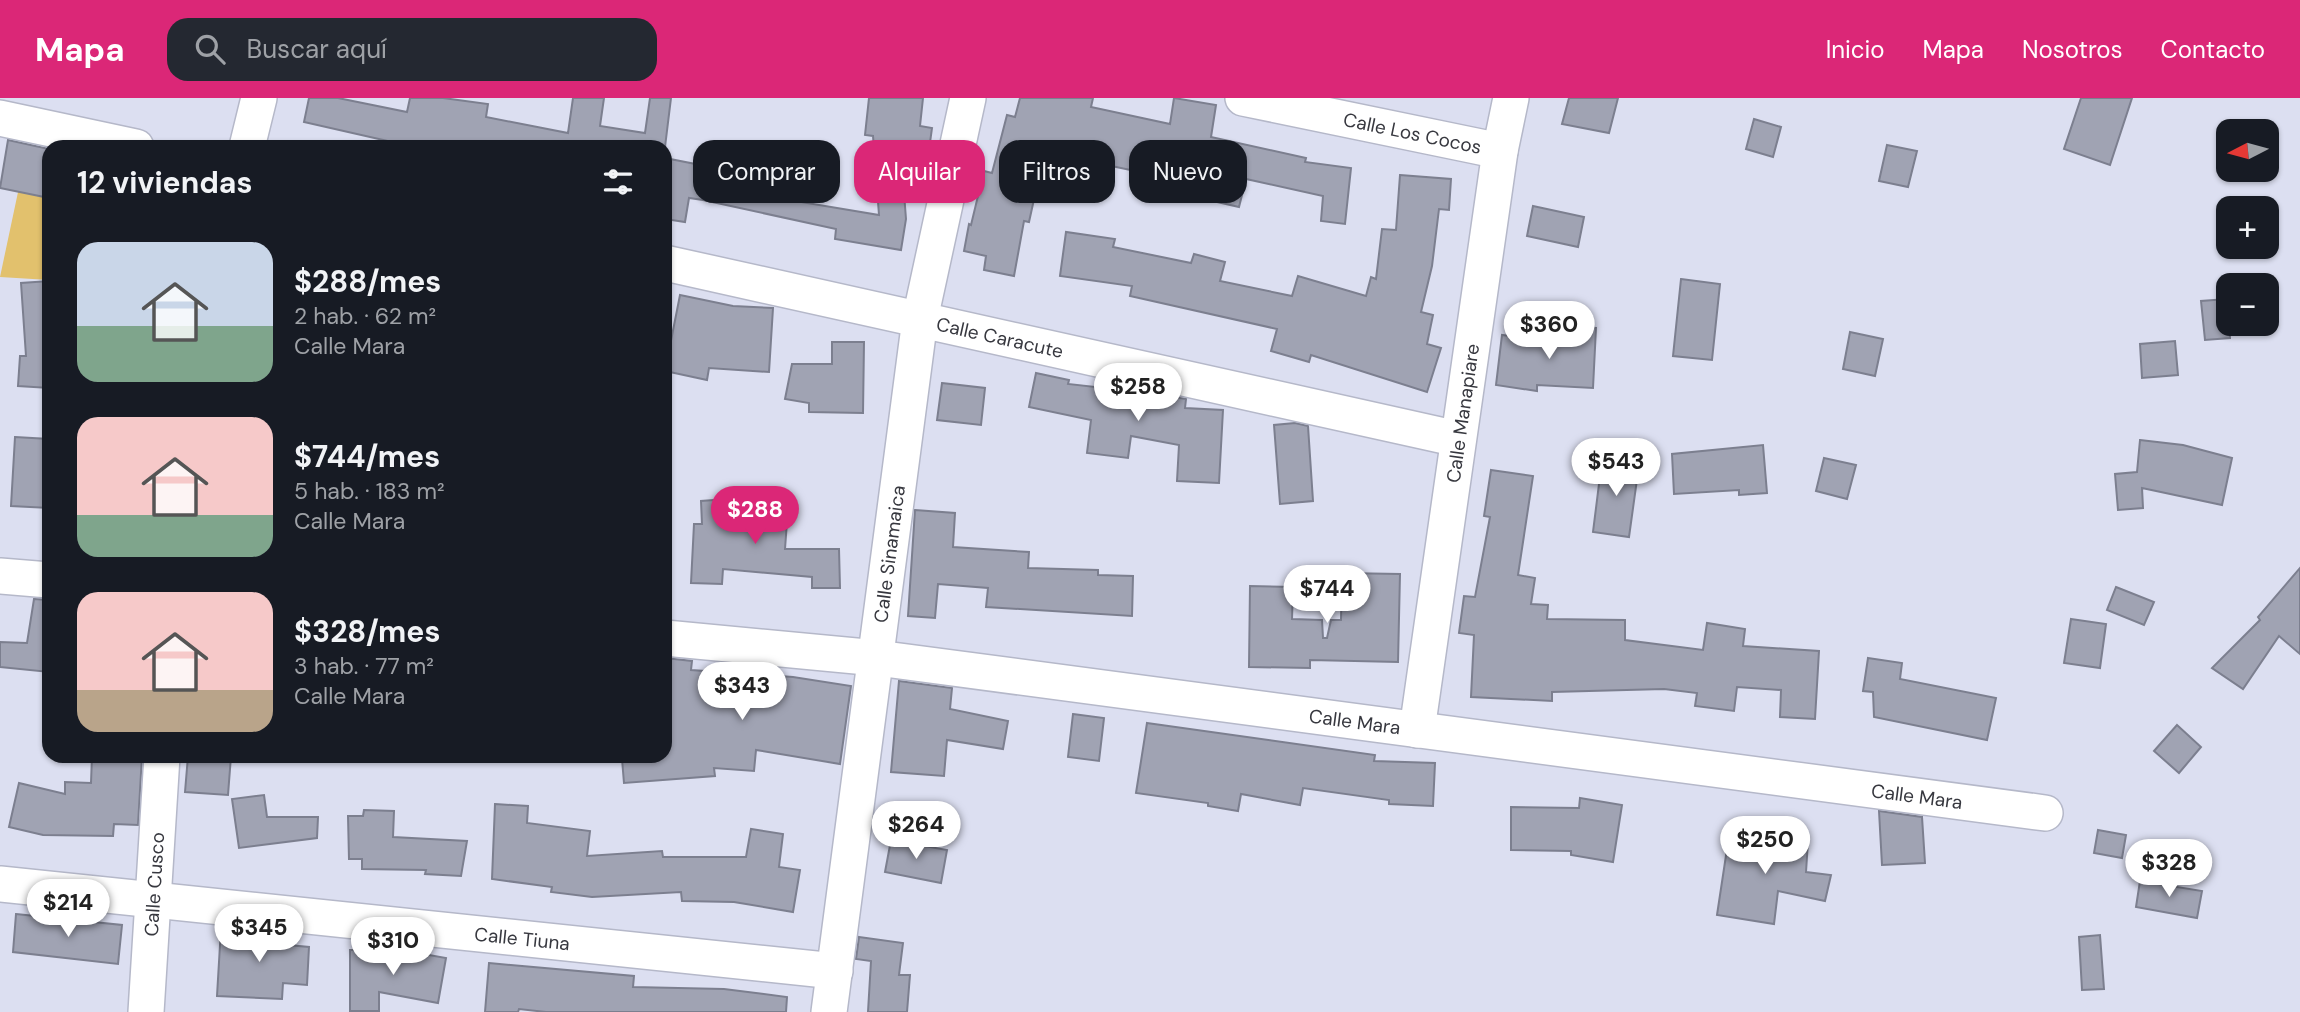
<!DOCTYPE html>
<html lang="es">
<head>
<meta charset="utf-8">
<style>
	body { margin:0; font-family:"DM Sans",sans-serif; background:#242831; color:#f1f3f6; height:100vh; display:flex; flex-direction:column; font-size:26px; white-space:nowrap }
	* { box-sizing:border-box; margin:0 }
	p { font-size:23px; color:#9ea1a6 }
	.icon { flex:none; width:38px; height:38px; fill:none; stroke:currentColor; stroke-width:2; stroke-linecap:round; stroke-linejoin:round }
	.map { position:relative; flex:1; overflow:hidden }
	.sheet { position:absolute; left:42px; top:42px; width:630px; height:623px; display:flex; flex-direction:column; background:#171b24; border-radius:21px; box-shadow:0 2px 5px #0004 }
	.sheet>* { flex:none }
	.guide { position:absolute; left:693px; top:42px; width:665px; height:63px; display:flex; gap:14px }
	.needle { width:46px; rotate:264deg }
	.controls { position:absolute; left:2216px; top:21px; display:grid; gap:14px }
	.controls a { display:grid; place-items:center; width:63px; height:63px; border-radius:14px; background:#171b24; box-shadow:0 2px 5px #0004; font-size:35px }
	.price { position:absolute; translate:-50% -60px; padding:0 16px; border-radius:24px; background:#fff; color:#222; font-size:23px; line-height:46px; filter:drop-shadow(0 2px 4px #0008) }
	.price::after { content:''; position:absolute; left:50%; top:42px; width:21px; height:16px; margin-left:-10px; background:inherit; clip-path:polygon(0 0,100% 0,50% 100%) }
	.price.on { background:#db2777; color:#fff }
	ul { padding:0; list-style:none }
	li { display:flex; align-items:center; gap:21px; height:175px; padding:0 35px }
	li span { display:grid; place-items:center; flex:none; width:196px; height:140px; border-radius:21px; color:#555 }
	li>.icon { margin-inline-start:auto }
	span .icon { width:84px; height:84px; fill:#fffc; stroke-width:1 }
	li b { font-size:30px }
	h2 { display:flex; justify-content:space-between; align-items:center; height:84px; padding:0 35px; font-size:30px }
	.tag { padding:0 24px; border-radius:21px; background:#171b24; box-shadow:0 2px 5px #0004; font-size:24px; line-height:63px }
	.tag.on { background:#db2777; color:#fff }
	header { display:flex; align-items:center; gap:42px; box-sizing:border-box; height:98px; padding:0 35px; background:#db2777; color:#fff }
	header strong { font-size:33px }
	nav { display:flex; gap:38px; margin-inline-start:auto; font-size:24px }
	.search { width:490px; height:63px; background:#242831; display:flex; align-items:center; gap:18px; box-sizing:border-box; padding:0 24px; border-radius:21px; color:#9ea1a6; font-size:26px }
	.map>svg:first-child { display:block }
	.green { fill:#e2c16d }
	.building { fill:#a0a3b3; stroke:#7c7f8f; stroke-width:2 }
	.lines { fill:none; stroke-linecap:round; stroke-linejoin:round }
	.minor-casing { stroke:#b5b8c9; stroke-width:38 }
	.minor { stroke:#fff; stroke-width:35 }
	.labels { text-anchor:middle; stroke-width:5; stroke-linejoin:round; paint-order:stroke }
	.street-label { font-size:19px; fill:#37383f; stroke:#e9ecfe }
</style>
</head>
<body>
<header>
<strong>Mapa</strong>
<div class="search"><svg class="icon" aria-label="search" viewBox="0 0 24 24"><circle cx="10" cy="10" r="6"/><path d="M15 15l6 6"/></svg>Buscar aquí</div>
<nav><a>Inicio</a><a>Mapa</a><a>Nosotros</a><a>Contacto</a></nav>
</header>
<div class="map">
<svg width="2300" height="914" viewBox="0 0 2300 914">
	<rect width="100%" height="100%" fill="#dcdff1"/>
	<polygon class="green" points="28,47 49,51 49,182 0,179"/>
	<g class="building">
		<polygon points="309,0 338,0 407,14 410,0 443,0 488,6 486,19 568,35 573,0 604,0 600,28 645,35 650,0 671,0 665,49 414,49 304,24"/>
		<polygon points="869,0 923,0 920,28 932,30 928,59 901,56 906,121 901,152 835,141 836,131 703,102 689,100 685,124 665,121 665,86 670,61 767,80 770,65 808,73 801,104 879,117 873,38 865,37"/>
		<polygon points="1020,0 1093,0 1091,9 1170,26 1174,0 1216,7 1211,39 1306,60 1305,64 1351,70 1345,126 1321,123 1323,98 1246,81 1239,109 1143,87 1145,75 1068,59 1062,80 1040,74 1029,124 1024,123 1014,178 984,172 986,158 964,153 969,126 971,127 984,73 992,75 1007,17 1015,19"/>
		<polygon points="1569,0 1618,0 1609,35 1562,26"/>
		<polygon points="2081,0 2132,0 2110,67 2064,51"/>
		<polygon points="1754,21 1781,29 1773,59 1746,51"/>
		<polygon points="8,42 49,51 49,100 0,90"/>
		<polygon points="1887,47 1917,53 1908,89 1879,83"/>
		<polygon points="1400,77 1451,81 1449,112 1439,111 1432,168 1421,214 1433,217 1427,246 1441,250 1427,294 1311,257 1309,264 1271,253 1277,231 1130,198 1132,188 1060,178 1066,134 1115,141 1113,149 1191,165 1194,156 1225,164 1220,183 1292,198 1298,178 1366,198 1371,179 1376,181 1382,131 1396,132"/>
		<polygon points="1533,108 1584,119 1578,149 1527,138"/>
		<polygon points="1681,181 1720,186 1712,262 1673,258"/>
		<polygon points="49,183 49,290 18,288 20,258 26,258 21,185"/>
		<polygon points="680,197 733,208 773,210 769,274 709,270 707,282 665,273"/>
		<polygon points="2227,201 2230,240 2205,242 2201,203"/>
		<polygon points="1560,228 1596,230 1593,290 1537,287 1537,293 1496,287 1502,237 1560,245"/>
		<polygon points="1850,234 1883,241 1875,278 1843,271"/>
		<polygon points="2175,243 2178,277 2142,280 2140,246"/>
		<polygon points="832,244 864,244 863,315 809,314 809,305 785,301 792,266 832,266"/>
		<polygon points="1036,275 1069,282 1068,286 1149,295 1186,301 1185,310 1223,312 1219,385 1177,383 1179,347 1131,338 1128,360 1087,355 1091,322 1029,309"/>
		<polygon points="942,285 985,290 981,327 937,322"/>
		<polygon points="1295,325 1308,328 1313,403 1280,406 1274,327"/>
		<polygon points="15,339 49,341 49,410 11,408"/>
		<polygon points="2140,342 2183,347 2232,360 2222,407 2142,390 2143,410 2118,412 2115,376 2137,374"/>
		<polygon points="1763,347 1767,395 1739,397 1739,392 1674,396 1672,356"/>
		<polygon points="1824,360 1856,367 1847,401 1816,393"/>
		<polygon points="1602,362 1639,367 1629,439 1593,434"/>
		<polygon points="1491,372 1533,378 1518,477 1535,480 1531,506 1548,507 1547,521 1625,522 1625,542 1703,552 1707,525 1745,531 1743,548 1819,553 1815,621 1780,619 1781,592 1737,589 1734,613 1695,608 1697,595 1664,591 1552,594 1552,603 1471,599 1474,537 1459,535 1464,498 1475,499 1490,419 1484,418"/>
		<polygon points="727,401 727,406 788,410 785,451 839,451 840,490 812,490 812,479 723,471 722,486 691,485 694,426 702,426 701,403"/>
		<polygon points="915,412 955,415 953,449 1029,454 1028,470 1098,472 1098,477 1133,478 1132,518 986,509 988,490 938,486 935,520 908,518"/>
		<polygon points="2300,470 2300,556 2279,538 2243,591 2212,570 2260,522 2258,519"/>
		<polygon points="1342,475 1400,476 1398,564 1310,562 1310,570 1249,569 1250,488 1293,489 1292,521 1322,522 1323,540 1327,540 1331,522 1341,522"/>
		<polygon points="2116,489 2154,504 2144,527 2107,512"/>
		<polygon points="34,501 49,502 49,574 0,569 0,544 27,545"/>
		<polygon points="2071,521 2106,526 2100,570 2064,565"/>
		<polygon points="665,560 692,563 691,572 793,579 851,588 840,666 756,652 754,673 714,670 715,678 624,685 622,661 665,658"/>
		<polygon points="1868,560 1902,565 1900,581 1996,600 1987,642 1874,619 1873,594 1863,593"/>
		<polygon points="899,583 952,590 950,611 1008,623 1003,651 947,642 944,678 891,674"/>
		<polygon points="1073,616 1104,620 1099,663 1068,659"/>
		<polygon points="1147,625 1375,657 1374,663 1435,665 1433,708 1389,706 1389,702 1303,690 1300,707 1241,696 1238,713 1208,708 1208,705 1136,695"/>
		<polygon points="2177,627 2201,649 2179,675 2154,653"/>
		<polygon points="92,658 142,658 138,727 114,726 113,738 43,737 9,729 19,685 65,696 65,684 91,685"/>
		<polygon points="188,658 231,658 228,697 185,694"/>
		<polygon points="264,697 267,719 318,719 317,740 239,750 232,701"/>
		<polygon points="1580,700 1622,707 1613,764 1571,757 1571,753 1511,752 1511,709 1579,710"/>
		<polygon points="495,706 528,708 527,725 590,733 587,758 662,753 663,759 746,759 751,731 783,736 779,769 800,772 793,814 734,804 682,803 681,794 592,799 551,794 552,789 492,781"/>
		<polygon points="364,712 394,713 393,739 467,743 461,778 425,776 426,772 362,771 362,761 349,761 348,718 363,718"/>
		<polygon points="1879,713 1922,719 1925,765 1882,767"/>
		<polygon points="1730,731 1808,743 1806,774 1831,777 1825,803 1778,793 1774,826 1717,817"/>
		<polygon points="2098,732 2126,737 2122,760 2094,755"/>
		<polygon points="891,742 947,752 941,785 885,774"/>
		<polygon points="2140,783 2202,793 2197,820 2136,809"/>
		<polygon points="16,816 122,827 118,866 13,854"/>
		<polygon points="221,830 289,836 288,847 309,849 307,887 283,885 282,901 217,898"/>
		<polygon points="2100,837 2104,891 2082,892 2079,839"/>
		<polygon points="859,839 903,845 899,877 910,877 907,914 868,914 871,863 856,861"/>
		<polygon points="350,852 401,852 446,860 438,905 379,894 379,913 350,913"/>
		<polygon points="489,865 634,878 633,889 724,891 787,899 786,914 546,914 519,911 518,914 485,914"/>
	</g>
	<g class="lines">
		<defs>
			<g id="minor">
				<path id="s1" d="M1243 0 1500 53"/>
				<polyline points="0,20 136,49"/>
				<polyline points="247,49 259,0"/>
				<path id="s2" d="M665 165 1458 341"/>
				<polyline points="0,478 49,482"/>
				<path id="s3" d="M665 540 877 560 2045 715"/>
				<path id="s4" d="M1417 632 1500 53 1511 0"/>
				<path id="s5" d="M0 786 835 873"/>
				<path id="s6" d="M146 914 162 658"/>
				<path id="s7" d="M829 914 920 221 968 0"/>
			</g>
		</defs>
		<use href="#minor" class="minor-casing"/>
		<use href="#minor" class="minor"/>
	</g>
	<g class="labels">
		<g class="street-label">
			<text dy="7" stroke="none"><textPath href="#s1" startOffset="173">Calle Los Cocos</textPath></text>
			<text dy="7" stroke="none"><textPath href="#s2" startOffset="343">Calle Caracute</textPath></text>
			<text dy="7" stroke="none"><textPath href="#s4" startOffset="320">Calle Manapiare</textPath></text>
			<text dy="7" stroke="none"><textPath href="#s7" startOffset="462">Calle Sinamaica</textPath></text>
			<text dy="7" stroke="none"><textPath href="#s3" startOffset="695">Calle Mara</textPath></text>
			<text dy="7" stroke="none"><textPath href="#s3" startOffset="1262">Calle Mara</textPath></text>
			<text dy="7" stroke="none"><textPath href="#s6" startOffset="128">Calle Cusco</textPath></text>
			<text dy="7" stroke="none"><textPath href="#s5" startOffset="525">Calle Tiuna</textPath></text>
		</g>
	</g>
</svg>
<div class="controls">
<a><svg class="needle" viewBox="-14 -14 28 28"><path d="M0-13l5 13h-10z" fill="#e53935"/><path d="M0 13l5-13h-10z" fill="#9ea1a6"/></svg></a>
<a>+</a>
<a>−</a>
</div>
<b class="price" style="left:1549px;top:263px">$360</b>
<b class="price" style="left:1138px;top:325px">$258</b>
<b class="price" style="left:1616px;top:400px">$543</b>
<b class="price on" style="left:755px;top:448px">$288</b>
<b class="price" style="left:1327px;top:527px">$744</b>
<b class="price" style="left:742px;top:624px">$343</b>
<b class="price" style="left:916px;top:763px">$264</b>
<b class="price" style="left:1765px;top:778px">$250</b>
<b class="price" style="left:2169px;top:801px">$328</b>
<b class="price" style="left:68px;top:841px">$214</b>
<b class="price" style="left:259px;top:866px">$345</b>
<b class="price" style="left:393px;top:879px">$310</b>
<div class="guide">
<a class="tag">Comprar</a>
<a class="tag on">Alquilar</a>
<a class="tag">Filtros</a>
<a class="tag">Nuevo</a>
</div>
<section class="sheet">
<h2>12 viviendas<svg class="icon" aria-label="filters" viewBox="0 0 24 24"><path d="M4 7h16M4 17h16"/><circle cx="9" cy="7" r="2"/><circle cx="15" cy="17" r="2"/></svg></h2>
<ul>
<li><span style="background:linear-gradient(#c9d6e8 60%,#7fa58c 0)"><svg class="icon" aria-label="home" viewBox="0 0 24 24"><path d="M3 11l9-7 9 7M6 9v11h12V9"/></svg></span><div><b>$288/mes</b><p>2 hab. · 62 m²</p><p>Calle Mara</p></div></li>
<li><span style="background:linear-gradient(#f6c9c9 70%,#7fa58c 0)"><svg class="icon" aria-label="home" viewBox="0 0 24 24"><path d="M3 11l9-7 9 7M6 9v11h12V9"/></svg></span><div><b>$744/mes</b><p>5 hab. · 183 m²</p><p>Calle Mara</p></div></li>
<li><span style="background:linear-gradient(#f6c9c9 70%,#b9a48a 0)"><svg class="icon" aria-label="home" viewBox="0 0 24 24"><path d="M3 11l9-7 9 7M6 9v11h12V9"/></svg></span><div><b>$328/mes</b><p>3 hab. · 77 m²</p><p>Calle Mara</p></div></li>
</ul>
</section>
</div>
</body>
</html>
